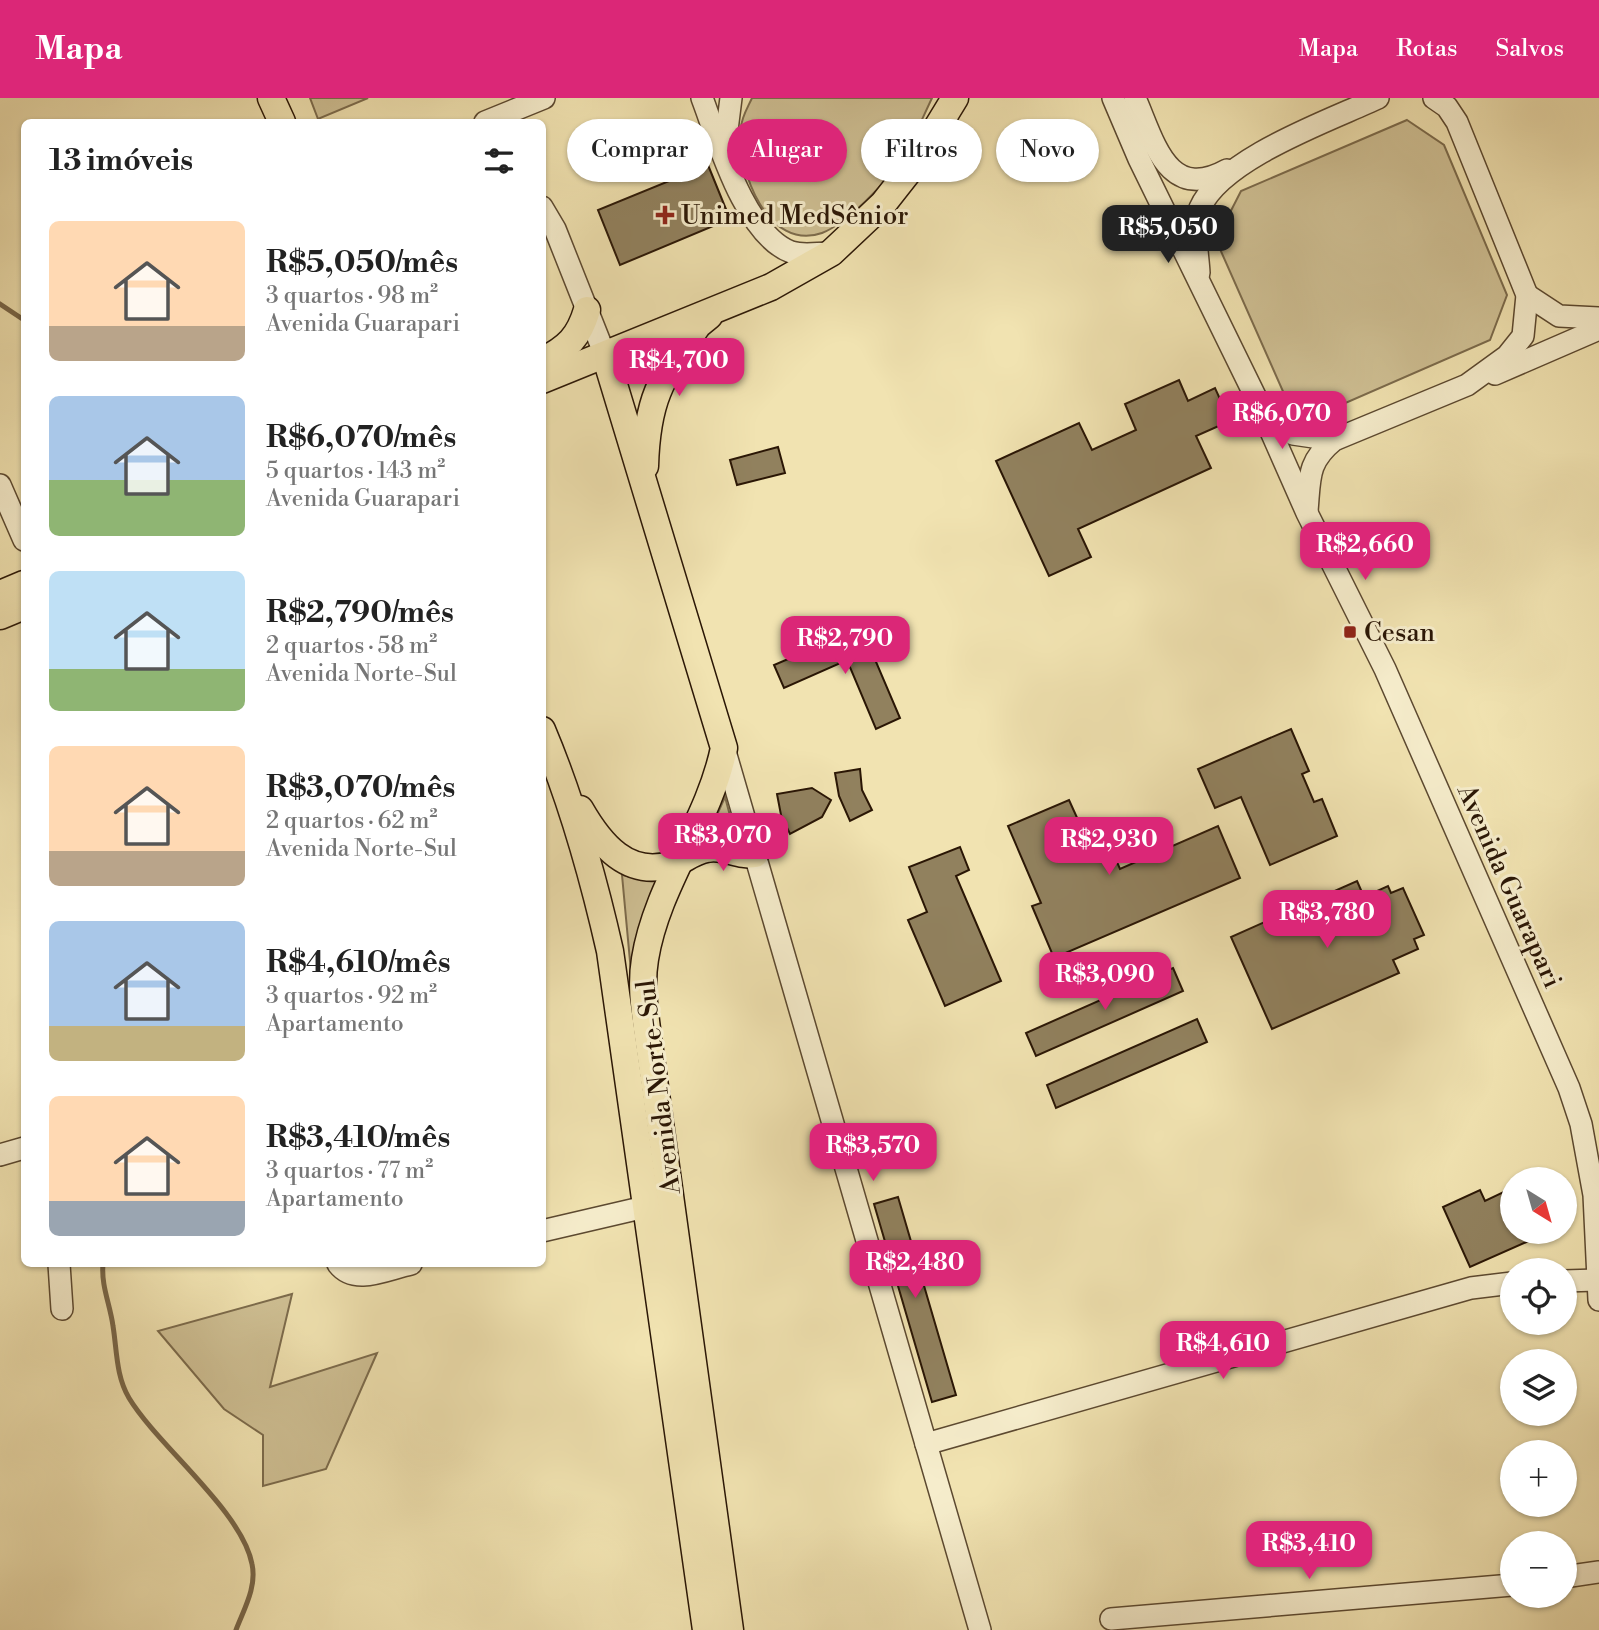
<!DOCTYPE html>
<html lang="pt">
<head>
<meta charset="utf-8">
<style>
	body { margin:0; font-family:"Libre Bodoni",serif; background:#f6f6f6; color:#222; height:100vh; display:flex; flex-direction:column; font-size:26px; white-space:nowrap }
	* { box-sizing:border-box; margin:0 }
	p { font-size:23px; color:#767676 }
	.icon { flex:none; width:38px; height:38px; fill:none; stroke:currentColor; stroke-width:2; stroke-linecap:round; stroke-linejoin:round }
	.map { position:relative; flex:1; overflow:hidden }
	.side { position:absolute; left:21px; top:21px; width:525px; height:1148px; display:flex; flex-direction:column; background:#fff; border-radius:10px; box-shadow:0 2px 5px #0004 }
	.side>* { flex:none }
	.banner { position:absolute; left:567px; top:21px; width:665px; height:63px; display:flex; gap:14px }
	.needle { width:46px; rotate:143deg }
	.controls { position:absolute; left:1500px; top:1069px; display:grid; gap:14px }
	.controls a { display:grid; place-items:center; width:77px; height:77px; border-radius:50%; background:#fff; box-shadow:0 2px 5px #0004; font-size:35px }
	.price { position:absolute; translate:-50% -60px; padding:0 16px; border-radius:14px; background:#db2777; color:#fff; font-size:23px; line-height:46px; filter:drop-shadow(0 2px 4px #0008) }
	.price::after { content:''; position:absolute; left:50%; top:42px; width:21px; height:16px; margin-left:-10px; background:inherit; clip-path:polygon(0 0,100% 0,50% 100%) }
	.price.active { background:#222; color:#fff }
	ul { padding:0; list-style:none }
	li { display:flex; align-items:center; gap:21px; height:175px; padding:0 28px }
	li span { display:grid; place-items:center; flex:none; width:196px; height:140px; border-radius:10px; color:#555 }
	li>.icon { margin-inline-start:auto }
	span .icon { width:84px; height:84px; fill:#fffc; stroke-width:1 }
	li b { font-size:30px }
	h2 { display:flex; justify-content:space-between; align-items:center; height:84px; padding:0 28px; font-size:30px }
	.pill { padding:0 24px; border-radius:32px; background:#fff; box-shadow:0 2px 5px #0004; font-size:24px; line-height:63px }
	.pill.active { background:#db2777; color:#fff }
	header { display:flex; align-items:center; gap:42px; box-sizing:border-box; height:98px; padding:0 35px; background:#db2777; color:#fff }
	header strong { font-size:33px }
	nav { display:flex; gap:38px; margin-inline-start:auto; font-size:24px }
	.map>svg:first-child { display:block }
	.green { fill:#cfc094; stroke:#7c6b4c; stroke-width:2 }
	.lines { fill:none; stroke-linecap:round; stroke-linejoin:round }
	.stream { stroke:#796749; stroke-width:5 }
	.building { fill:#91815e; stroke:#2a1605; stroke-width:2 }
	.minor-casing { stroke:#5c4930; stroke-width:24 }
	.major-casing { stroke:#2a1605; stroke-width:29 }
	.minor { stroke:#f6edcc; stroke-width:21 }
	.major { stroke:#f1e3b1; stroke-width:26 }
	.poi-dot { fill:#8f2418; stroke:#f6edcc; stroke-width:2.5 }
	.labels { text-anchor:middle; stroke-width:6; stroke-linejoin:round; paint-order:stroke }
	.poi-label { font-size:26px; fill:#2a1605; stroke:#f6edcc; text-anchor:start }
	.street-label { font-size:26px; fill:#2a1605; stroke:#f6edcc }
</style>
</head>
<body>
<header>
<strong>Mapa</strong>
<nav><a>Mapa</a><a>Rotas</a><a>Salvos</a></nav>
</header>
<div class="map">
<svg width="1599" height="1532" viewBox="0 0 1599 1532">
	<rect width="100%" height="100%" fill="#f1e3b1"/>
	<filter id="stains"><feTurbulence type="fractalNoise" baseFrequency=".00286" numOctaves="4"/><feColorMatrix values="0 0 0 0 .2 0 0 0 0 .09 0 0 0 0 .02 0 0 0 .5 -.17"/></filter>
	<radialGradient id="worn" r=".72"><stop offset=".6" stop-color="#630" stop-opacity="0"/><stop offset="1" stop-color="#630" stop-opacity=".3"/></radialGradient>
	<g class="green">
		<polygon points="310,0 368,0 318,21"/>
		<path d="M752 0H932C922 21 913 43 901 62 887 84 846 126 822 135 768 154 737 73 741 30 741 20 748 9 752 0Z"/>
		<polygon points="1407,22 1444,47 1507,197 1490,242 1334,310 1289,307 1216,142 1241,93"/>
		<polygon points="725,699 735,736 706,741"/>
		<polygon points="622,777 661,783 631,874"/>
		<polygon points="292,1196 270,1289 377,1255 326,1371 263,1388 263,1337 224,1311 158,1233"/>
	</g>
	<g class="lines">
		<g class="stream">
			<polyline points="0,206 24,222"/>
			<path d="M103 1166C101 1188 110 1206 113 1228 117 1253 116 1278 129 1300 158 1348 242 1413 252 1466 257 1489 244 1511 236 1532"/>
		</g>
	</g>
	<g class="building">
		<polygon points="708,67 730,121 620,167 598,112"/>
		<polygon points="1179,282 1188,303 1215,290 1230,323 1196,338 1211,370 1078,431 1091,459 1049,478 996,363 1079,325 1092,352 1136,332 1125,306"/>
		<polygon points="778,349 785,375 737,387 730,362"/>
		<polygon points="837,540 844,556 868,545 900,620 876,631 847,562 784,590 774,567"/>
		<polygon points="1291,631 1309,673 1302,676 1314,704 1322,701 1337,738 1270,767 1241,699 1215,710 1198,671"/>
		<polygon points="860,671 862,692 872,712 850,723 839,698 835,675"/>
		<polygon points="812,690 831,702 822,719 790,736 781,717 777,696"/>
		<polygon points="1069,702 1083,733 1100,725 1120,771 1218,728 1240,780 1054,860 1032,808 1041,805 1008,728"/>
		<polygon points="960,749 969,772 956,778 1001,883 945,908 908,822 927,814 909,769"/>
		<polygon points="1357,783 1364,799 1388,788 1391,795 1403,790 1424,837 1414,841 1418,851 1393,862 1399,875 1272,931 1231,839"/>
		<polygon points="1173,870 1183,893 1036,958 1026,935"/>
		<polygon points="1197,921 1207,944 1056,1010 1047,987"/>
		<polygon points="1512,1090 1512,1134 1549,1134 1470,1169 1443,1109 1480,1092 1485,1103"/>
		<polygon points="898,1099 956,1297 932,1304 874,1106"/>
	</g>
	<g class="lines">
		<defs>
			<g id="minor">
				<path d="M702 0C718 42 745 137 791 154 803 158 817 155 829 155"/>
				<polyline points="1113,0 1139,61 1258,304 1307,415 1385,571 1569,990 1581,1026 1594,1097 1599,1202"/>
				<path d="M1135 0C1154 43 1167 105 1227 72"/>
				<polyline points="485,24 544,0"/>
				<polyline points="729,50 727,32 731,0"/>
				<polyline points="542,109 555,131 605,257"/>
				<path d="M1199 175C1198 155 1192 128 1200 110 1222 60 1331 22 1378 0"/>
				<polyline points="1527,197 1559,218 1599,220"/>
				<polyline points="1495,276 1599,231"/>
				<polyline points="1266,311 1293,336 1334,342"/>
				<polyline points="0,387 24,442"/>
				<path d="M1307 413C1310 380 1307 364 1334 342L1467 287 1507 258 1523 238 1527 197 1457 24 1447 9 1434 0"/>
				<polyline points="724,650 980,1532"/>
				<polyline points="0,1057 24,1050"/>
				<polyline points="542,1133 645,1109"/>
				<polyline points="59,1166 62,1211"/>
				<path d="M338 1166C355 1188 387 1171 411 1166"/>
				<polyline points="1564,1183 1597,1182"/>
				<polyline points="926,1346 1471,1190 1512,1185"/>
				<polyline points="1564,1479 1599,1474"/>
				<polyline points="1111,1521 1512,1487"/>
			</g>
			<g id="major">
				<polyline points="271,0 282,24"/>
				<path d="M605 257 724 650C709 724 657 786 645 861 641 885 644 908 647 931L730 1532"/>
				<path d="M542 263C568 250 579 239 587 212"/>
				<polyline points="542,282 771,189 831,155 883,106 916,64 955,0"/>
				<path d="M645 368C647 300 661 281 698 227L709 218"/>
				<polyline points="0,496 24,486"/>
				<polyline points="0,518 24,508"/>
				<path d="M542 632C572 703 593 778 610 853L706 1532"/>
				<path d="M580 711C600 746 628 781 673 766 684 762 694 753 707 751 724 747 739 759 755 756"/>
			</g>
		</defs>
		<use href="#minor" class="minor-casing"/>
		<use href="#major" class="major-casing"/>
		<use href="#minor" class="minor"/>
		<use href="#major" class="major"/>
	</g>
	<g class="poi-dot">
		<path d="M661.5 106.5h7v7h7v7h-7v7h-7v-7h-7v-7h7z"/>
		<rect x="1343" y="527" width="14" height="14" rx="3.5"/>
	</g>
	<g class="labels">
		<g class="poi-label">
			<text x="681" y="126">Unimed MedSênior</text>
			<text x="1364" y="543">Cesan</text>
		</g>
		<g class="street-label">
			<text transform="translate(1510 788) rotate(66)" y="9">Avenida Guarapari</text>
			<text transform="translate(658 989) rotate(-97)" y="9">Avenida Norte-Sul</text>
		</g>
	</g>
	<rect width="100%" height="100%" filter="url(#stains)"/>
	<rect width="100%" height="100%" fill="url(#worn)"/>
</svg>
<div class="controls">
<a><svg class="needle" viewBox="-14 -14 28 28"><path d="M0-13l5 13h-10z" fill="#e53935"/><path d="M0 13l5-13h-10z" fill="#767676"/></svg></a>
<a><svg class="icon" aria-label="locate" viewBox="0 0 24 24"><circle cx="12" cy="12" r="6"/><path d="M12 2v4M12 18v4M2 12h4M18 12h4"/></svg></a>
<a><svg class="icon" aria-label="layers" viewBox="0 0 24 24"><path d="M12 4l9 5-9 5-9-5zM3 14l9 5 9-5"/></svg></a>
<a>+</a>
<a>−</a>
</div>
<b class="price active" style="left:1168px;top:167px">R$5,050</b>
<b class="price" style="left:679px;top:300px">R$4,700</b>
<b class="price" style="left:1282px;top:353px">R$6,070</b>
<b class="price" style="left:1365px;top:484px">R$2,660</b>
<b class="price" style="left:845px;top:578px">R$2,790</b>
<b class="price" style="left:723px;top:775px">R$3,070</b>
<b class="price" style="left:1109px;top:779px">R$2,930</b>
<b class="price" style="left:1327px;top:852px">R$3,780</b>
<b class="price" style="left:1105px;top:914px">R$3,090</b>
<b class="price" style="left:873px;top:1085px">R$3,570</b>
<b class="price" style="left:915px;top:1202px">R$2,480</b>
<b class="price" style="left:1223px;top:1283px">R$4,610</b>
<b class="price" style="left:1309px;top:1483px">R$3,410</b>
<div class="banner">
<a class="pill">Comprar</a>
<a class="pill active">Alugar</a>
<a class="pill">Filtros</a>
<a class="pill">Novo</a>
</div>
<section class="side">
<h2>13 imóveis<svg class="icon" aria-label="filters" viewBox="0 0 24 24"><path d="M4 7h16M4 17h16"/><circle cx="9" cy="7" r="2"/><circle cx="15" cy="17" r="2"/></svg></h2>
<ul>
<li><span style="background:linear-gradient(#ffd9b3 75%,#b9a48a 0)"><svg class="icon" aria-label="home" viewBox="0 0 24 24"><path d="M3 11l9-7 9 7M6 9v11h12V9"/></svg></span><div><b>R$5,050/mês</b><p>3 quartos · 98 m²</p><p>Avenida Guarapari</p></div></li>
<li><span style="background:linear-gradient(#a9c7e8 60%,#8fb573 0)"><svg class="icon" aria-label="home" viewBox="0 0 24 24"><path d="M3 11l9-7 9 7M6 9v11h12V9"/></svg></span><div><b>R$6,070/mês</b><p>5 quartos · 143 m²</p><p>Avenida Guarapari</p></div></li>
<li><span style="background:linear-gradient(#bfe0f5 70%,#8fb573 0)"><svg class="icon" aria-label="home" viewBox="0 0 24 24"><path d="M3 11l9-7 9 7M6 9v11h12V9"/></svg></span><div><b>R$2,790/mês</b><p>2 quartos · 58 m²</p><p>Avenida Norte-Sul</p></div></li>
<li><span style="background:linear-gradient(#ffd9b3 75%,#b9a48a 0)"><svg class="icon" aria-label="home" viewBox="0 0 24 24"><path d="M3 11l9-7 9 7M6 9v11h12V9"/></svg></span><div><b>R$3,070/mês</b><p>2 quartos · 62 m²</p><p>Avenida Norte-Sul</p></div></li>
<li><span style="background:linear-gradient(#a9c7e8 75%,#c2b280 0)"><svg class="icon" aria-label="home" viewBox="0 0 24 24"><path d="M3 11l9-7 9 7M6 9v11h12V9"/></svg></span><div><b>R$4,610/mês</b><p>3 quartos · 92 m²</p><p>Apartamento</p></div></li>
<li><span style="background:linear-gradient(#ffd9b3 75%,#9aa5b1 0)"><svg class="icon" aria-label="home" viewBox="0 0 24 24"><path d="M3 11l9-7 9 7M6 9v11h12V9"/></svg></span><div><b>R$3,410/mês</b><p>3 quartos · 77 m²</p><p>Apartamento</p></div></li>
</ul>
</section>
</div>
</body>
</html>
